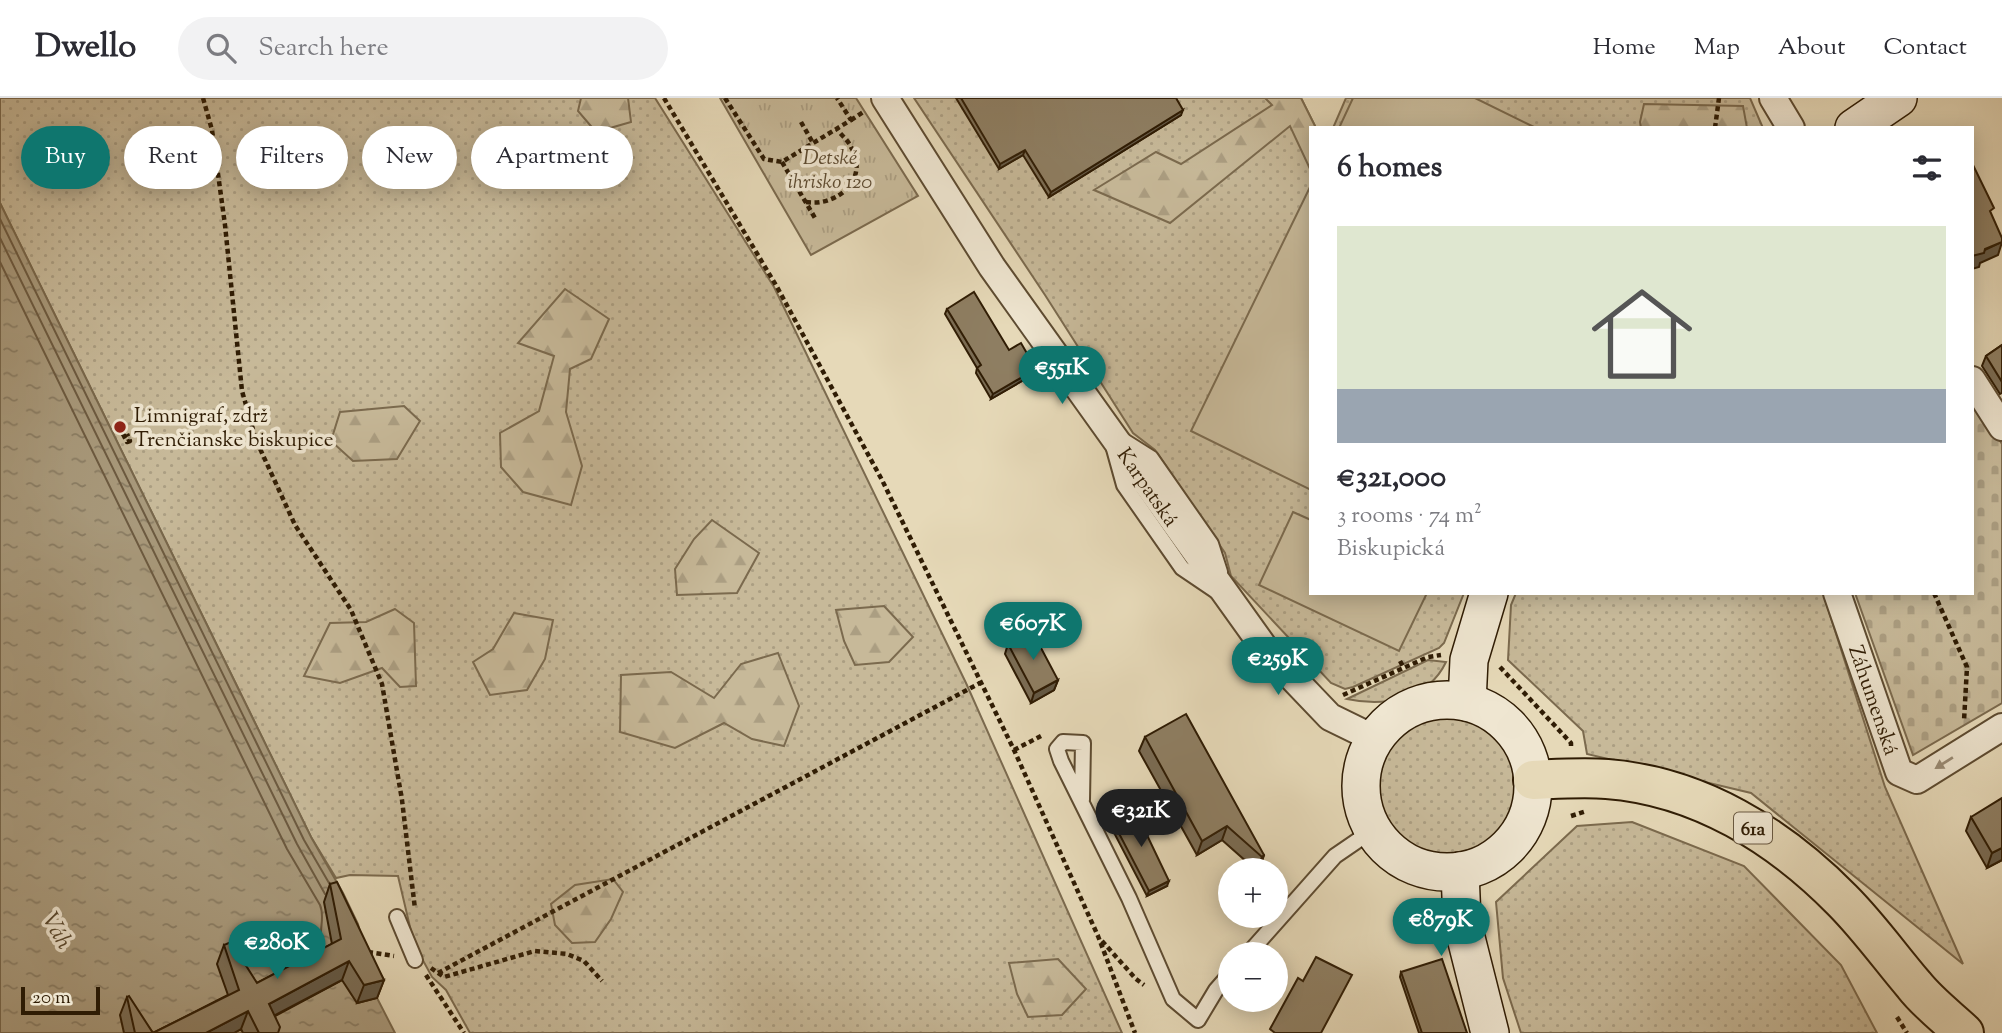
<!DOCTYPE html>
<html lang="en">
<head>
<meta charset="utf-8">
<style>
	body { margin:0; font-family:"Sorts Mill Goudy",serif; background:#f2f2f3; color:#2b2b33; height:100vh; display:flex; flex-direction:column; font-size:26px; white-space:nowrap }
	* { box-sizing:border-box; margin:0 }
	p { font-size:23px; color:#7c7c81 }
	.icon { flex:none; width:38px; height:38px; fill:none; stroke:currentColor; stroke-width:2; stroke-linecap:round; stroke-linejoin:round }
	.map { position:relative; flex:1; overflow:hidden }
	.details { position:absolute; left:1309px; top:28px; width:665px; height:469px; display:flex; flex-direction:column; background:#fff; border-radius:0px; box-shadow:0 4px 18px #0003 }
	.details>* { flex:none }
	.banner { position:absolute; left:21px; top:28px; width:665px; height:63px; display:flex; gap:14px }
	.buttons { position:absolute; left:1218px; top:760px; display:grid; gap:14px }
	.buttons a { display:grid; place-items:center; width:70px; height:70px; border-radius:50%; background:#fff; box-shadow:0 4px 18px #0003; font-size:35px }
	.scale { position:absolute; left:21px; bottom:18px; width:79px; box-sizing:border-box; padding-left:7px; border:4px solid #2f1c04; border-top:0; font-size:19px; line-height:24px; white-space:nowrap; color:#2f1c04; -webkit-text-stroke:5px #efe6d1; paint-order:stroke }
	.price { position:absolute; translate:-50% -60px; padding:0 16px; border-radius:24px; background:#0f766e; color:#fff; font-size:23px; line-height:46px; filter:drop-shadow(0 2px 4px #0008) }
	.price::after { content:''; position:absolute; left:50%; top:42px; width:21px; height:16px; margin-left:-10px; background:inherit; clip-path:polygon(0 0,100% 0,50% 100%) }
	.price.on { background:#222; color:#fff }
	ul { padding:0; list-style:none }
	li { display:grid; align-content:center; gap:14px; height:371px; padding:0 28px }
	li+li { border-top:2px solid #e1e1e2 }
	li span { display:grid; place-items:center; height:217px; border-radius:0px; color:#555 }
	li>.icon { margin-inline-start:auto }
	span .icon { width:126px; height:126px; fill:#fffc; stroke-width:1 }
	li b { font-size:30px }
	h2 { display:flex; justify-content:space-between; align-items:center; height:84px; padding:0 28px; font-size:30px }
	.tag { padding:0 24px; border-radius:32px; background:#fff; box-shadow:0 4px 18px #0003; font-size:24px; line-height:63px }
	.tag.on { background:#0f766e; color:#fff }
	header { display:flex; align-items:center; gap:42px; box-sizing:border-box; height:98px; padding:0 35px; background:#fff; border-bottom:2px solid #e1e1e2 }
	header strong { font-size:33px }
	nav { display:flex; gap:38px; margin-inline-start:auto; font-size:24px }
	.search { width:490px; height:63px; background:#f2f2f3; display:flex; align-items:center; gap:18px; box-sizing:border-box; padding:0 24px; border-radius:38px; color:#7c7c81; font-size:26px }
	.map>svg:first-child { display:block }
	.grass { fill:url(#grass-dots); stroke:#7b6a4e; stroke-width:2 }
	.forest { fill:url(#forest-firs); stroke:#7b6a4e; stroke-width:2 }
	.cemetery { fill:url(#cemetery-stones); stroke:#7b6a4e; stroke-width:2 }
	.park { fill:url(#park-tufts); stroke:#7b6a4e; stroke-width:2 }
	.pitch { fill:#c7b999; stroke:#7b6a4e; stroke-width:2 }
	.water { fill:url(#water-ripples); stroke:#78674b; stroke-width:2 }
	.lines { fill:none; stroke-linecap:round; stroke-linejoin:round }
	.shore { stroke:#6c5a40; stroke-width:2 }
	.lane-casing { stroke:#5d4b31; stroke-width:18 }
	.street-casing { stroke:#5d4b31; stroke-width:30 }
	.secondary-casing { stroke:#2f1c04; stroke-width:40 }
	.primary-casing { stroke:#2f1c04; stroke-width:42 }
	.path { stroke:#2f1c04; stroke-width:4.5; stroke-dasharray:5 3.5; stroke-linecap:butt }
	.lane { stroke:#efe6d1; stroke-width:14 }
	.street { stroke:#efe6d1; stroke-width:26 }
	.secondary { stroke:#efe6d1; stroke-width:37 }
	.primary { stroke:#e6d9b8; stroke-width:38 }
	.wall { fill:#7a6c54; stroke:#2f1c04; stroke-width:2 }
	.shaded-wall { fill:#635845; stroke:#2f1c04; stroke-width:2 }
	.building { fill:#8e7e62; stroke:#2f1c04; stroke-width:2 }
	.oneway { fill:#998b75 }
	.poi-dot { fill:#8f2418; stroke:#efe6d1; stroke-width:2.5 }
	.labels { text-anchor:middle; stroke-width:7; stroke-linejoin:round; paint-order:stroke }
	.shield { fill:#efe6d1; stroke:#695942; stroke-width:2 }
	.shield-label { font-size:19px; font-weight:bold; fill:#2f1c04 }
	.park-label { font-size:21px; font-style:italic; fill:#5d4b31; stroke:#efe6d1 }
	.poi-label { font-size:21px; fill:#2f1c04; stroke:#efe6d1; text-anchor:start }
	.street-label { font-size:21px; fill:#2f1c04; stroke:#efe6d1 }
	.water-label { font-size:23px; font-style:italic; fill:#59482e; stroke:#efe6d1 }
</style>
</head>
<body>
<header>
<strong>Dwello</strong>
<div class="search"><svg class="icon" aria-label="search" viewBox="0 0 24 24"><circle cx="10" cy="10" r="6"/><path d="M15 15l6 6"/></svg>Search here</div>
<nav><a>Home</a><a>Map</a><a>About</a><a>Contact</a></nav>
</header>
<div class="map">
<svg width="2002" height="935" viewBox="0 0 2002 935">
	<defs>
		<pattern id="grass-dots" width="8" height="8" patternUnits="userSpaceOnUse" patternTransform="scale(1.75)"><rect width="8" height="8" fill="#c7b999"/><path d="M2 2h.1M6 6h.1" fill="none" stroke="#ab9e82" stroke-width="1.8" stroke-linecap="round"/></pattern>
		<pattern id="forest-firs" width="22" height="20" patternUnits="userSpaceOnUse" patternTransform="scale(1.75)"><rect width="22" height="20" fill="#c7b999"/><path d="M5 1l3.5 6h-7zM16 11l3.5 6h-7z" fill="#ab9e82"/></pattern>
		<pattern id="cemetery-stones" width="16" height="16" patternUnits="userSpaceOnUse" patternTransform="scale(1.75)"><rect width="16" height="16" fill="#c7b999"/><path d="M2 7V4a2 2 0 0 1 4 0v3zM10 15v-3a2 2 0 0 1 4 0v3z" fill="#ab9e82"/></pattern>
		<pattern id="park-tufts" width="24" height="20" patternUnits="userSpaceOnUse" patternTransform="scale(1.75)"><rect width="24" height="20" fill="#c7b999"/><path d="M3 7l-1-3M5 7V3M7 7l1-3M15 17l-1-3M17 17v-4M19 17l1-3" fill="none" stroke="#ab9e82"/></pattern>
		<pattern id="water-ripples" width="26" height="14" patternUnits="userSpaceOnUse" patternTransform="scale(1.75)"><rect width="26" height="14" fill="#a8997b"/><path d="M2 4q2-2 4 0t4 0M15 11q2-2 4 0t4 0" fill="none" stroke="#897c63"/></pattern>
	</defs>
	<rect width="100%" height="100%" fill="#e6d9b8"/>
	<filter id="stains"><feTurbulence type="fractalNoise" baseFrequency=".00286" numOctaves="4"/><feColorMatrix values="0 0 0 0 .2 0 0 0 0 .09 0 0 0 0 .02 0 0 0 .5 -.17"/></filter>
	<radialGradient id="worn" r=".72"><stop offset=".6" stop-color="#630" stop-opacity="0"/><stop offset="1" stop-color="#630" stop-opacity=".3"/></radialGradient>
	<g class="grass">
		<polygon points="0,0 655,0 774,189 966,585 1122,935 470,935 446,892 432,879 414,846 398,778 350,777 336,780 311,739 0,105"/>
		<polygon points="914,0 1301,0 1316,30 1311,30 1311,495 1464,495 1444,545 1439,550 1353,589 1345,591 1331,585 1231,478 1225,455 1155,352 1133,335 1045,197"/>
		<polygon points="1346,0 1750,0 1763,30 1333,30"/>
		<polygon points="1516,495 1823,495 1885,689 1963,866 1751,695 1587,656 1583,633 1508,562 1511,507"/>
		<path d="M1428 562 1446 564C1428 602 1384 609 1347 601Z"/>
		<circle cx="1446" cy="689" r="69"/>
		<polygon points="1632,724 1744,768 1841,867 1877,935 1521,935 1503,880 1496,804 1577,728"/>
	</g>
	<g class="forest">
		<polygon points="581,0 628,0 631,24 596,34 578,13"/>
		<polygon points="1265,0 1301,0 1316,30 1311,30 1311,73 1290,28 1170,125 1094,92 1156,54 1181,66 1272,7"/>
		<polygon points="1644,6 1743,8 1747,30 1641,30 1640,24"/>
		<polygon points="565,191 609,221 591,261 570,271 566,314 582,368 571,407 523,394 501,369 500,335 539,313 554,258 518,245"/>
		<polygon points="404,308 420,323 397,361 353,363 331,343 340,314"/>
		<polygon points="712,422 759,455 737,495 677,497 675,471 694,441"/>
		<polygon points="884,508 913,539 889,564 855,567 844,543 836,512"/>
		<polygon points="395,511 414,525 416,588 400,589 382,570 340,585 304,578 330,525 366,524"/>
		<polygon points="514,515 553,522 545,561 527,592 490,597 473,564 493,551"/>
		<polygon points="778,555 799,608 784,648 752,641 724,625 675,650 620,634 621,577 671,574 714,600 741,566"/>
		<polygon points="613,781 623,794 611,821 595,844 572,845 555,827 551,806 575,787"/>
		<polygon points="1058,861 1086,891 1062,917 1028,919 1017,896 1009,865"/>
	</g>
	<polygon class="cemetery" points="1972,299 2002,346 2002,605 1913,657 1855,495 1972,495"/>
	<polygon class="park" points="720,0 856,0 918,98 811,157"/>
	<g class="pitch">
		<polygon points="1353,0 1475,0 1536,30 1339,30"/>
		<polygon points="1311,87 1311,392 1191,333"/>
		<polygon points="1293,414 1311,422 1311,495 1427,495 1399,553 1259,487"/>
	</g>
	<polygon class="water" points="0,105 311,739 343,795 358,826 377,900 395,935 0,935"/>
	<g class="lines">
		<g class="shore">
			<polyline points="0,121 304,742 329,785"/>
			<polyline points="0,140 297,746 325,796"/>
			<path d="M0 164 287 751 320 807C326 821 317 833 323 848"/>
		</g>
		<defs>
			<g id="lane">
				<polyline points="1124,343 1151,360 1211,446 1220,474"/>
				<polyline points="1114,351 1124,387 1182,470 1216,493"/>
				<polyline points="1082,702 1083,645 1063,644 1057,651 1061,663 1129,800 1173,901 1198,922 1216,892 1230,876"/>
				<polyline points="397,819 415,862"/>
				<polyline points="1248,856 1335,758 1373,732"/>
			</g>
			<g id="street">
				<polyline points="885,0 992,169 1266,552 1330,619 1375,641"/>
				<polyline points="1773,0 1791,30"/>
				<polyline points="1972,282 2002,329"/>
				<polyline points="1837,495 1899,674 1917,682 2002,629"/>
			</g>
			<g id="secondary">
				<polyline points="1854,30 1898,0"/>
				<circle cx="1447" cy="688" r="86"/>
				<polyline points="1467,604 1469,562 1489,495"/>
				<polyline points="1460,773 1462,824 1490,935"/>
			</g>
			<path id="primary" d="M1533 682C1557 681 1582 679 1607 681 1699 688 1779 738 1842 802 1869 829 1890 859 1914 887 1928 905 1948 920 1964 935"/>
		</defs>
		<use href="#lane" class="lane-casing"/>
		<use href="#street" class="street-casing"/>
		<use href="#secondary" class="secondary-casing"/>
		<use href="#primary" class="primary-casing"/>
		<g class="path">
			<polyline points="203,0 212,32 225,127 242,293 256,342 295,427 351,512 382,586 402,702 415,811"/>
			<polyline points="664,0 777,189 882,382 1014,652 1098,838 1135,935"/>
			<polyline points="725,0 764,61 782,64 851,22 837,0"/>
			<polyline points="851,22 865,13"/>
			<polyline points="801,24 813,45"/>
			<polyline points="1715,30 1719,0"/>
			<polyline points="782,64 815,120"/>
			<path d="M806 104C837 109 870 81 851 49 848 42 841 37 837 31"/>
			<polyline points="123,336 127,344 130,343 127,336"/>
			<polyline points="1934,495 1967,569 1964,623"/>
			<polyline points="1400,563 1404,570"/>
			<polyline points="1500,569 1571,645 1571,651"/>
			<polyline points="1343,597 1428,559 1441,557"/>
			<polyline points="1014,652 1041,638"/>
			<polyline points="1571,718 1587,713"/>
			<polyline points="1102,843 1136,881 1144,887"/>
			<polyline points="368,854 394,858"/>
			<polyline points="431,870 444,879 535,853 567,856 584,863 602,883"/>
			<polyline points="438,875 980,585"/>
			<polyline points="426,877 464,935"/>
			<polyline points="1897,919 1907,935"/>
		</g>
		<use href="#lane" class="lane"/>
		<use href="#street" class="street"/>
		<use href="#secondary" class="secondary"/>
		<use href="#primary" class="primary"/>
	</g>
	<g class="wall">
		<polygon points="956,0 1176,0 1181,17 1049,99 1023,57 999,71"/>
		<polygon points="947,211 1009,252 1034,276 991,301 976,275 977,270 945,216"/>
		<polygon points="2002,247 2002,295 2000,296 1982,268 1986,258"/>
		<polygon points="1008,546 1058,582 1054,592 1031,605 1005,556"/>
		<polygon points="1145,639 1264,757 1259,771 1256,772 1222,742 1197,757 1139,653"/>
		<polygon points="1971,719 2002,762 1987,770 1966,733"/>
		<polygon points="1112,722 1167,788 1147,798 1110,727"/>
		<polygon points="330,786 384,882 377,900 357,905 342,882 275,918 278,935 243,935 241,931 234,935 124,935 120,917 127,899 153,935 228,897 217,866 224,847 257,885 332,846 324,804"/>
		<polygon points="1401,874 1467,935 1419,935 1400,879"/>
	</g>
	<g class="shaded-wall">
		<polygon points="1183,12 1181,17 1049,99 1051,94"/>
		<polygon points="1025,52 1023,57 999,71 1000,66"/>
		<polygon points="2002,144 1998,157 1980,165 1979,169 1972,171 1972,158"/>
		<polygon points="1036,271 1034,276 991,301 993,296"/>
		<polygon points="1058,582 1054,592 1031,605 1034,595"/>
		<polygon points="1227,728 1222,742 1197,757 1202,743"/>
		<polygon points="2002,750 2002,762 1987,770 1992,755"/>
		<polygon points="1264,757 1259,771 1257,772 1262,759"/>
		<polygon points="1169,783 1167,788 1147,798 1149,793"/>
		<polygon points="349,863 342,882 262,924 269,906"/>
		<polygon points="384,882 377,900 357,905 364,887"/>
		<polygon points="248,913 241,931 234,935 206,935"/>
	</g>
	<g class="building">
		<polygon points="961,0 1176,0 1183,12 1051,94 1025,52 1000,66"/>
		<polygon points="1972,65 1994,110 1990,113 2002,140 2002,144 1985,151 1984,155 1972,158"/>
		<polygon points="974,194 1009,252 1021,245 1036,271 993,296 977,270 981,267 947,211"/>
		<polygon points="2002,247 2002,284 1986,258"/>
		<polygon points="1032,533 1058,582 1034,595 1008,546"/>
		<polygon points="1186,616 1264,757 1262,759 1227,728 1202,743 1145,639"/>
		<polygon points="2002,700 2002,750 1992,755 1971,719"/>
		<polygon points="1134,710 1169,783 1149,793 1112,722"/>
		<polygon points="337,784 384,882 364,887 349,863 269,906 280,929 278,935 259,935 248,913 206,935 135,935 127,899 129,898 153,935 239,892 224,847 231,844 257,885 341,841 330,786"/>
		<polygon points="1316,859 1352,877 1321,935 1275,935 1270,931 1298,880 1303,883"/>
		<polygon points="1442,861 1467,935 1422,935 1401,874"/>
	</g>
	<defs><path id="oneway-solid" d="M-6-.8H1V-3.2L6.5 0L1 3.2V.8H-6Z" transform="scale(1.75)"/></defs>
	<use class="oneway" href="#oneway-solid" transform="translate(1944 665) rotate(148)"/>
	<circle class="poi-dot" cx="120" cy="329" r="7"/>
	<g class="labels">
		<rect class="shield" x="1734" y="714.5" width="38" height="31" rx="5"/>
		<g class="shield-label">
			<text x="1753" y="737">61a</text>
		</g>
		<g class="park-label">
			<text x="830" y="66">Detské<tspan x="830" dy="24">ihrisko 120</tspan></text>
		</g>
		<g class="poi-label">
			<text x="134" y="324">Limnigraf, zdrž<tspan x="134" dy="24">Trenčianske biskupice</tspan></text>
		</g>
		<g class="street-label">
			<text transform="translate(1148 389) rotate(55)" y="7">Karpatská</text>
			<text transform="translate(1874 602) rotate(71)" y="7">Záhumenská</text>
		</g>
		<g class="water-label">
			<text transform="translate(58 832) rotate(61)" y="8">Váh</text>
		</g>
	</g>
	<rect width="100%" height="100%" filter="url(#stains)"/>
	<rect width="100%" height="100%" fill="url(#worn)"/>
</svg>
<div class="buttons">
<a>+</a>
<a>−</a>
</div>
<div class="scale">20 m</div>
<b class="price" style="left:1062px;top:308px">€551K</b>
<b class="price" style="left:1033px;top:564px">€607K</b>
<b class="price" style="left:1278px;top:599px">€259K</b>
<b class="price on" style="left:1141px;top:751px">€321K</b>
<b class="price" style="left:1441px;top:860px">€879K</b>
<b class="price" style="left:277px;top:883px">€280K</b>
<div class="banner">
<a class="tag on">Buy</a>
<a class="tag">Rent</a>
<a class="tag">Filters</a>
<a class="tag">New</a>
<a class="tag">Apartment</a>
</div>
<section class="details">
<h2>6 homes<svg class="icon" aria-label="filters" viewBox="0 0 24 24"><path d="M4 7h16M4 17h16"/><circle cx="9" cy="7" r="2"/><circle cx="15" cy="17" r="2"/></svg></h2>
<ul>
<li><span style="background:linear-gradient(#dfe7d0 75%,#9aa5b1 0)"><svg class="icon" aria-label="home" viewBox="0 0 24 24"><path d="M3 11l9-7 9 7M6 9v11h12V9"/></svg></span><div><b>€321,000</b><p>3 rooms · 74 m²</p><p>Biskupická</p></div></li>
</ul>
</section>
</div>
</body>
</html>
